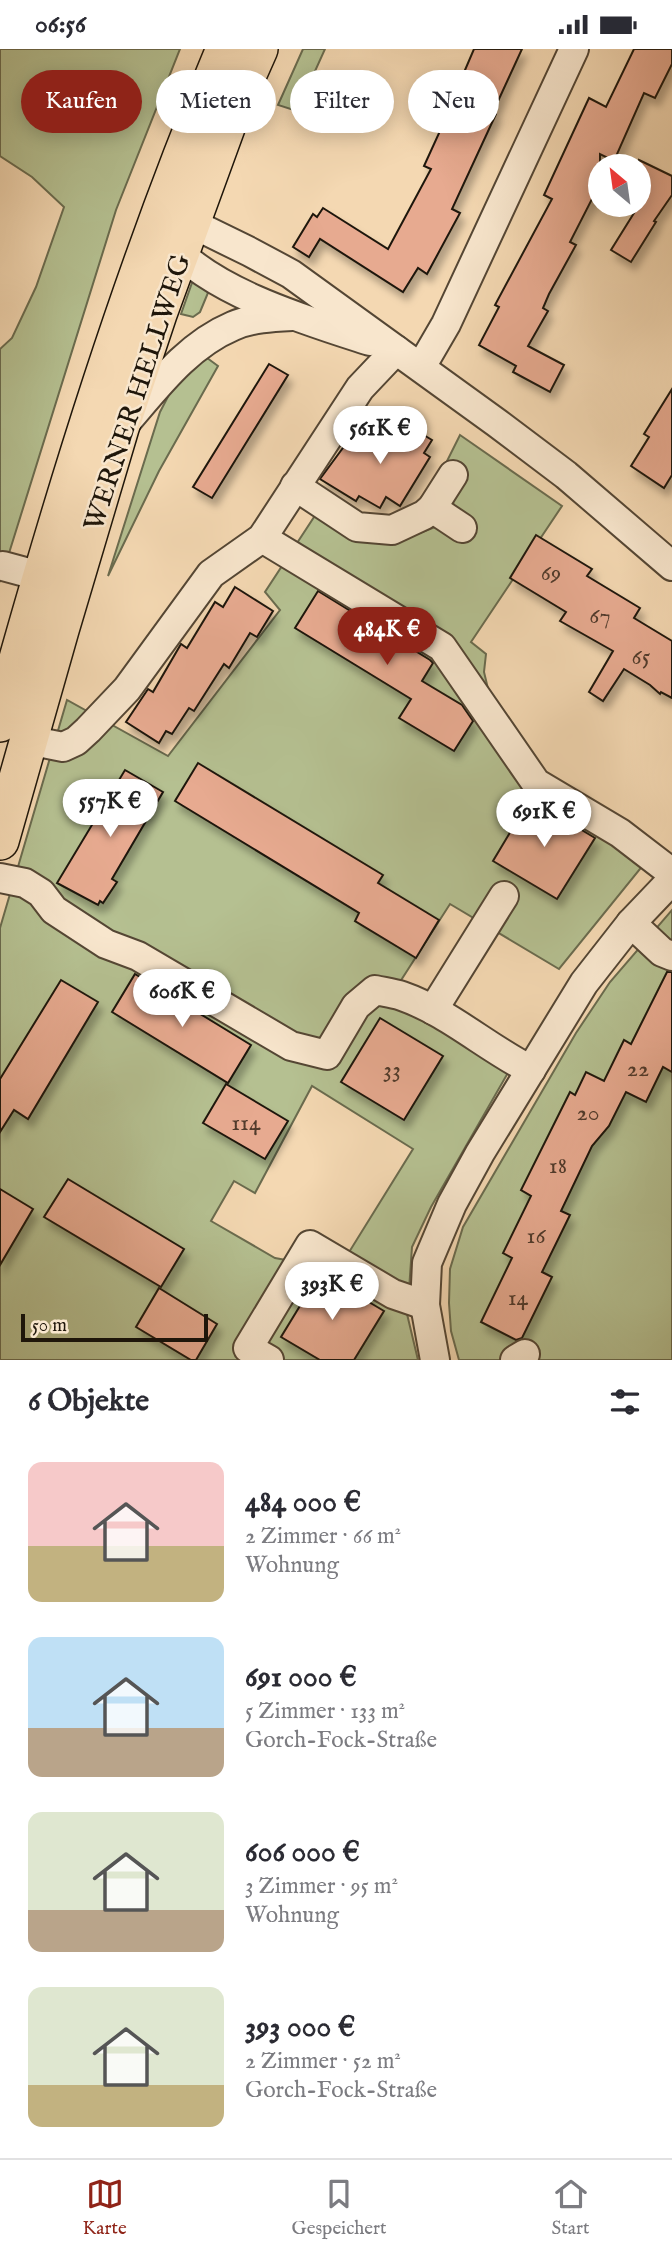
<!DOCTYPE html>
<html lang="de">
<head>
<meta charset="utf-8">
<style>
	body { margin:0; font-family:"IM FELL English",serif; background:#f2f2f3; color:#2b2b33; height:100vh; display:flex; flex-direction:column; font-size:26px; white-space:nowrap }
	* { box-sizing:border-box; margin:0 }
	p { font-size:23px; color:#7c7c81 }
	.icon { flex:none; width:38px; height:38px; fill:none; stroke:currentColor; stroke-width:2; stroke-linecap:round; stroke-linejoin:round }
	.map { position:relative; height:1311px; overflow:hidden }
	.side { display:flex; flex-direction:column; background:#fff; flex:1 }
	.side>* { flex:none }
	.banner { position:absolute; left:21px; top:21px; width:630px; height:63px; display:flex; gap:14px }
	.needle { width:46px; rotate:331deg }
	.buttons { position:absolute; left:588px; top:105px; display:grid; gap:14px }
	.buttons a { display:grid; place-items:center; width:63px; height:63px; border-radius:50%; background:#fff; box-shadow:0 4px 18px #0003; font-size:35px }
	.scale { position:absolute; left:21px; bottom:18px; width:187px; box-sizing:border-box; padding-left:7px; border:4px solid #1f160a; border-top:0; font-size:19px; line-height:24px; white-space:nowrap; color:#1f160a; -webkit-text-stroke:5px #f8e6cd; paint-order:stroke }
	.price { position:absolute; translate:-50% -60px; padding:0 16px; border-radius:24px; background:#fff; color:#222; font-size:23px; line-height:46px; filter:drop-shadow(0 2px 4px #0008) }
	.price::after { content:''; position:absolute; left:50%; top:42px; width:21px; height:16px; margin-left:-10px; background:inherit; clip-path:polygon(0 0,100% 0,50% 100%) }
	.price.active { background:#8f2418; color:#fff }
	ul { padding:0; list-style:none }
	li { display:flex; align-items:center; gap:21px; height:175px; padding:0 28px }
	li span { display:grid; place-items:center; flex:none; width:196px; height:140px; border-radius:14px; color:#555 }
	li>.icon { margin-inline-start:auto }
	span .icon { width:84px; height:84px; fill:#fffc; stroke-width:1 }
	li b { font-size:30px }
	h2 { display:flex; justify-content:space-between; align-items:center; height:84px; padding:0 28px; font-size:30px }
	.tag { padding:0 24px; border-radius:32px; background:#fff; box-shadow:0 4px 18px #0003; font-size:24px; line-height:63px }
	.tag.active { background:#8f2418; color:#fff }
	.status { display:flex; justify-content:space-between; align-items:center; height:49px; padding:0 35px; background:#fff; direction:ltr }
	.status svg { height:19px; fill:currentColor }
	.tab-bar { display:flex; justify-content:space-around; align-items:center; height:98px; border-top:2px solid #e1e1e2; background:#fff; font-size:19px; color:#7c7c81 }
	.tab-bar a { display:grid; justify-items:center; gap:4px }
	.tab-bar .active { color:#8f2418 }
	.map>svg:first-child { display:block }
	.green { fill:#b5c091; stroke:#6a6b4e; stroke-width:2 }
	.building { fill:#e7aa90; stroke:#1f160a; stroke-width:2; filter:url(#shadow) }
	.lines { fill:none; stroke-linecap:round; stroke-linejoin:round }
	.minor-casing { stroke:#544634; stroke-width:32 }
	.major-casing { stroke:#1f160a; stroke-width:40 }
	.minor { stroke:#f8e6cd; stroke-width:28 }
	.major { stroke:#f4d8b2; stroke-width:37 }
	.labels { text-anchor:middle; stroke-width:5; stroke-linejoin:round; paint-order:stroke }
	.number-label { font-size:24px; fill:#513b2c }
	.street-label { font-size:28px; fill:#1f160a; stroke:#f8e6cd }
</style>
</head>
<body>
<div class="status"><b>06:56</b><svg viewBox="0 0 49 12"><path d="M0 12V9h3v3zM5 12V6h3v6zM10 12V3h3v9zM15 12V0h3v12zM26 1h20v11H26zM47 4h2v5h-2z"/></svg></div>
<div class="map">
<svg width="672" height="1311" viewBox="0 0 672 1311">
	<defs>
		<filter id="shadow"><feDropShadow dx="4.5" dy="8" stdDeviation="3.5" flood-color="#0004"/></filter>
	</defs>
	<rect width="100%" height="100%" fill="#f4d8b2"/>
	<filter id="stains"><feTurbulence type="fractalNoise" baseFrequency=".00286" numOctaves="4"/><feColorMatrix values="0 0 0 0 .2 0 0 0 0 .09 0 0 0 0 .02 0 0 0 .5 -.17"/></filter>
	<radialGradient id="worn" r=".72"><stop offset=".6" stop-color="#630" stop-opacity="0"/><stop offset="1" stop-color="#630" stop-opacity=".3"/></radialGradient>
	<g class="green">
		<polygon points="0,0 180,0 116,161 0,533 0,300 12,289 36,238 64,158 32,128 0,107"/>
		<polygon points="303,0 325,0 297,62 278,56"/>
		<polygon points="193,231 210,239 200,263 193,268 181,265"/>
		<polygon points="203,306 218,317 159,422 108,527 160,363 173,338"/>
		<polygon points="460,386 562,457 471,593 486,605 484,623 490,648 525,715 657,799 559,920 450,855 389,950 509,1022 431,1158 412,1198 409,1241 346,1208 413,1100 312,1037 255,1144 234,1132 211,1172 275,1209 324,1218 407,1265 418,1311 0,1311 0,879 67,651 168,707 280,561 265,543 318,462 397,493 435,478 443,479 455,461 444,418"/>
		<polygon points="672,861 672,1311 459,1311 451,1282 449,1254 450,1220 463,1178 576,984 610,933"/>
	</g>
	<g class="building">
		<polygon points="474,0 522,0 493,63 496,65 452,160 460,164 427,225 418,219 403,243 320,190 309,208 293,198 313,165 317,168 323,159 388,200 431,120 424,117 461,36 459,35"/>
		<polygon points="634,0 672,0 672,15 655,49 644,44 614,112 600,105 600,149 594,146 570,193 576,196 549,245 543,259 548,262 528,297 564,316 550,343 513,323 516,317 479,296 499,258 495,256 552,150 544,146 589,49 606,58"/>
		<polygon points="639,111 672,127 672,146 654,172 656,173 631,213 611,201 639,156"/>
		<polygon points="269,315 288,326 212,449 193,438"/>
		<polygon points="672,340 672,426 664,439 631,417 649,388 644,385"/>
		<polygon points="392,371 405,379 407,376 432,391 424,404 430,408 400,457 386,448 380,459 359,447 356,452 320,430 351,388 373,402"/>
		<polygon points="536,486 592,520 587,527 640,559 634,569 672,592 672,649 661,643 660,645 650,636 624,620 603,652 589,643 613,602 560,572 566,563 510,529"/>
		<polygon points="235,538 273,562 257,588 250,584 229,619 224,615 194,662 189,659 172,685 166,682 159,694 126,673 148,640 153,643 181,595 187,599 215,553 223,558"/>
		<polygon points="318,542 430,611 433,614 422,632 462,656 473,672 454,702 399,669 411,650 295,579"/>
		<polygon points="198,714 383,826 378,834 439,871 416,909 355,872 359,864 175,752"/>
		<polygon points="125,721 163,743 112,830 117,833 103,854 100,852 98,856 57,834"/>
		<polygon points="530,750 595,789 557,850 493,812"/>
		<polygon points="667,923 672,923 672,1023 663,1018 646,1053 626,1043 609,1077 592,1097 561,1162 570,1166 542,1223 552,1228 522,1289 516,1291 481,1273 512,1209 503,1204 531,1147 521,1141 570,1043 575,1046 586,1023 604,1032 624,991 631,995"/>
		<polygon points="135,925 251,996 228,1034 112,963"/>
		<polygon points="61,931 98,953 28,1070 14,1061 0,1083 0,1030"/>
		<polygon points="380,969 443,1007 404,1071 341,1033"/>
		<polygon points="226,1035 288,1072 265,1110 203,1074"/>
		<polygon points="68,1130 184,1200 161,1238 44,1168"/>
		<polygon points="0,1140 33,1160 0,1216"/>
		<polygon points="320,1224 384,1262 354,1311 320,1311 281,1288"/>
		<polygon points="159,1239 217,1275 196,1311 191,1311 136,1278"/>
	</g>
	<g class="lines">
		<defs>
			<g id="minor">
				<polyline points="171,175 191,174 250,203 291,225 497,374 566,426 672,517"/>
				<path d="M168 192C210 243 308 272 370 292"/>
				<polyline points="421,318 446,275 574,0"/>
				<path d="M127 372C158 336 188 296 233 277 251 269 273 268 293 267"/>
				<polyline points="295,437 357,478 392,481 424,466 432,459 453,426"/>
				<polyline points="432,459 462,479"/>
				<polyline points="262,489 442,598 536,734 620,784 672,824"/>
				<polyline points="3,517 40,527"/>
				<polyline points="28,691 63,698 76,692 88,681 127,640 211,525 262,489 360,339 396,301"/>
				<path d="M0 829 25 834 41 844 54 861 106 895 138 907 291 997 327 1006 356 957 375 941C384 943 393 944 402 947 448 963 487 999 531 1021"/>
				<polyline points="631,874 662,903 672,907"/>
				<polyline points="433,961 504,847"/>
				<polyline points="269,1311 248,1299 310,1196 393,1245 425,1256"/>
				<polyline points="435,1311 425,1256 427,1214 452,1155 480,1104 584,934 631,874 672,831"/>
				<polyline points="515,1311 525,1305"/>
			</g>
			<g id="major">
				<path d="M0 674C63 446 133 218 225 0"/>
				<polyline points="0,792 60,581 120,379 158,265 235,54 259,0"/>
			</g>
		</defs>
		<use href="#minor" class="minor-casing"/>
		<use href="#major" class="major-casing"/>
		<use href="#minor" class="minor"/>
		<use href="#major" class="major"/>
	</g>
	<g class="labels">
		<g class="number-label">
			<text x="551" y="531">69</text>
			<text x="600" y="574">67</text>
			<text x="641" y="615">65</text>
			<text x="638" y="1027">22</text>
			<text x="392" y="1028">33</text>
			<text x="588" y="1071">20</text>
			<text x="246" y="1081">114</text>
			<text x="558" y="1124">18</text>
			<text x="536" y="1194">16</text>
			<text x="518" y="1256">14</text>
		</g>
		<g class="street-label">
			<text transform="translate(136 343) rotate(-72)" y="10">WERNER HELLWEG</text>
		</g>
	</g>
	<rect width="100%" height="100%" filter="url(#stains)"/>
	<rect width="100%" height="100%" fill="url(#worn)"/>
</svg>
<div class="buttons">
<a><svg class="needle" viewBox="-14 -14 28 28"><path d="M0-13l5 13h-10z" fill="#e53935"/><path d="M0 13l5-13h-10z" fill="#7c7c81"/></svg></a>
</div>
<div class="scale">50 m</div>
<b class="price" style="left:380px;top:417px">561K €</b>
<b class="price active" style="left:387px;top:618px">484K €</b>
<b class="price" style="left:110px;top:790px">557K €</b>
<b class="price" style="left:544px;top:800px">691K €</b>
<b class="price" style="left:182px;top:980px">606K €</b>
<b class="price" style="left:332px;top:1273px">393K €</b>
<div class="banner">
<a class="tag active">Kaufen</a>
<a class="tag">Mieten</a>
<a class="tag">Filter</a>
<a class="tag">Neu</a>
</div>
</div>
<section class="side">
<h2>6 Objekte<svg class="icon" aria-label="filters" viewBox="0 0 24 24"><path d="M4 7h16M4 17h16"/><circle cx="9" cy="7" r="2"/><circle cx="15" cy="17" r="2"/></svg></h2>
<ul>
<li><span style="background:linear-gradient(#f6c9c9 60%,#c2b280 0)"><svg class="icon" aria-label="home" viewBox="0 0 24 24"><path d="M3 11l9-7 9 7M6 9v11h12V9"/></svg></span><div><b>484 000 €</b><p>2 Zimmer · 66 m²</p><p>Wohnung</p></div></li>
<li><span style="background:linear-gradient(#bfe0f5 65%,#b9a48a 0)"><svg class="icon" aria-label="home" viewBox="0 0 24 24"><path d="M3 11l9-7 9 7M6 9v11h12V9"/></svg></span><div><b>691 000 €</b><p>5 Zimmer · 133 m²</p><p>Gorch-Fock-Straße</p></div></li>
<li><span style="background:linear-gradient(#dfe7d0 70%,#b9a48a 0)"><svg class="icon" aria-label="home" viewBox="0 0 24 24"><path d="M3 11l9-7 9 7M6 9v11h12V9"/></svg></span><div><b>606 000 €</b><p>3 Zimmer · 95 m²</p><p>Wohnung</p></div></li>
<li><span style="background:linear-gradient(#dfe7d0 70%,#c2b280 0)"><svg class="icon" aria-label="home" viewBox="0 0 24 24"><path d="M3 11l9-7 9 7M6 9v11h12V9"/></svg></span><div><b>393 000 €</b><p>2 Zimmer · 52 m²</p><p>Gorch-Fock-Straße</p></div></li>
</ul>
</section>
<nav class="tab-bar">
<a class="active"><svg class="icon" aria-label="map" viewBox="0 0 24 24"><path d="M3 6l6-2 6 2 6-2v14l-6 2-6-2-6 2zM9 4v14M15 6v14"/></svg>Karte</a>
<a><svg class="icon" aria-label="saved" viewBox="0 0 24 24"><path d="M7 4h10v16l-5-4-5 4z"/></svg>Gespeichert</a>
<a><svg class="icon" aria-label="home" viewBox="0 0 24 24"><path d="M3 11l9-7 9 7M6 9v11h12V9"/></svg>Start</a>
</nav>
</body>
</html>
